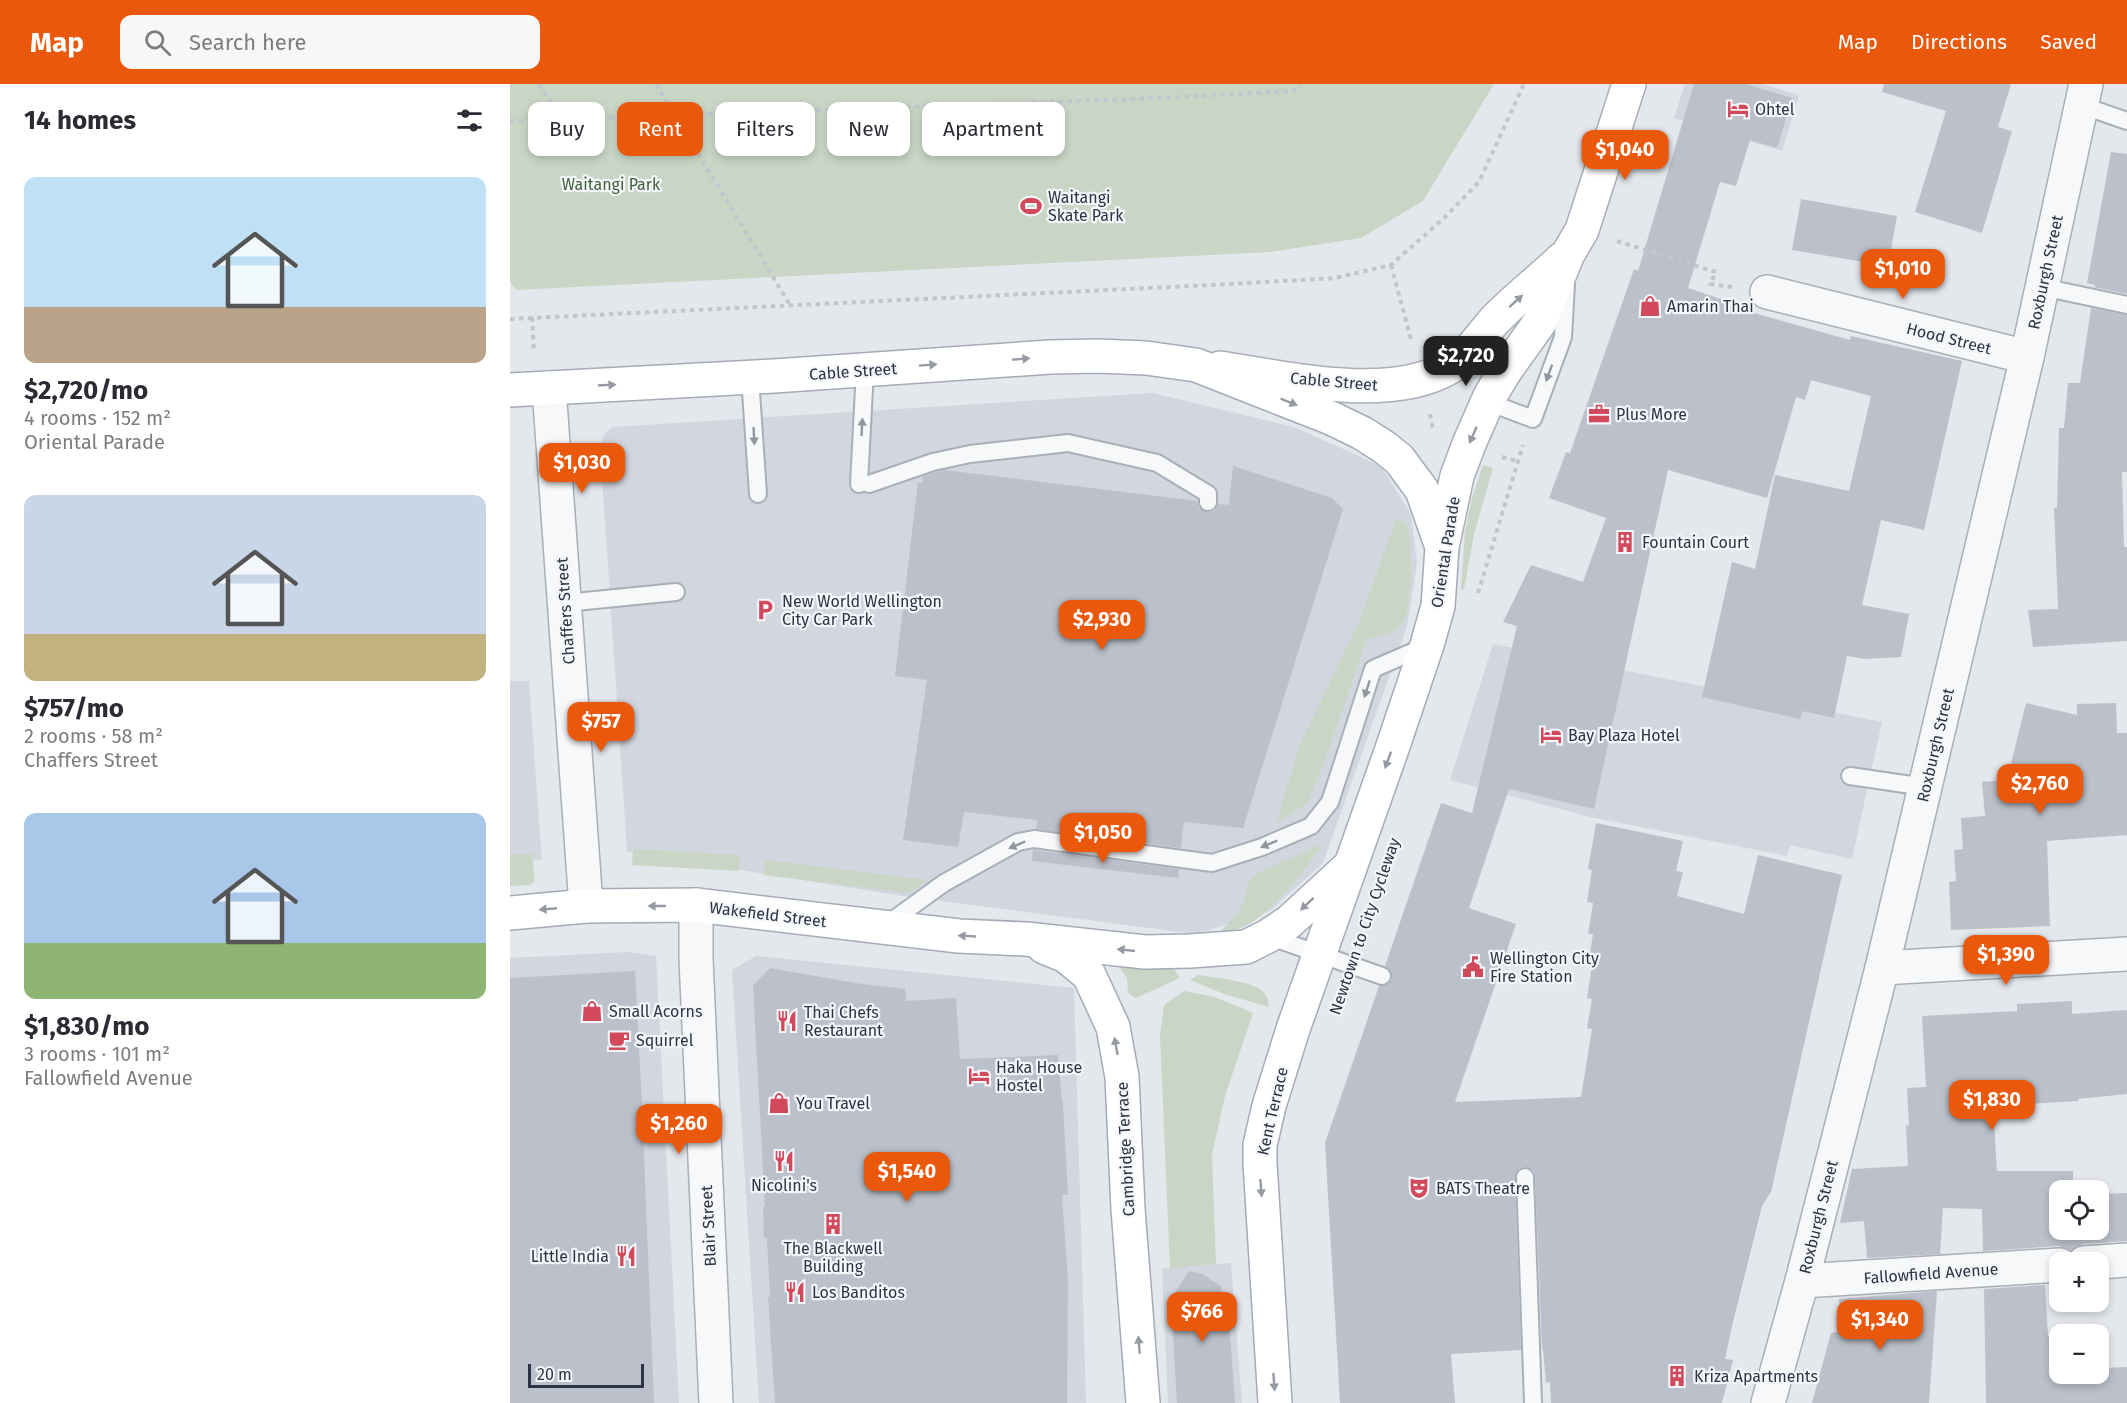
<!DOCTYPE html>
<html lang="en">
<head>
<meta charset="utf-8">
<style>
	body { margin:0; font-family:"Fira Sans",sans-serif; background:#f7f7f7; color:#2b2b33; height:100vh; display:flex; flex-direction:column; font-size:22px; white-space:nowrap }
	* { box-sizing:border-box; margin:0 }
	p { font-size:20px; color:#7c7c81 }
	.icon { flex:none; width:33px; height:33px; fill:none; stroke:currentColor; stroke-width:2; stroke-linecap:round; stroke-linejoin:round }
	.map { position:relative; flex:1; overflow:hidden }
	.sheet { display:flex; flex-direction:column; background:#fff; width:510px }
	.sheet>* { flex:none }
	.guide { position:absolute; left:18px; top:18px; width:570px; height:54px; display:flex; gap:12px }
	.buttons { position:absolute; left:1539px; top:1096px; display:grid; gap:12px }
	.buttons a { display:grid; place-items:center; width:60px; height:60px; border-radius:12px; background:#fff; box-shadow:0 3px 9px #0003; font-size:30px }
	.scale { position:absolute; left:18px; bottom:15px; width:116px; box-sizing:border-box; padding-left:6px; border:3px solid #2b3445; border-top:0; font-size:16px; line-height:21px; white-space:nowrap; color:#2b3445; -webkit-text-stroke:4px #f4f6f9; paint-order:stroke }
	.price { position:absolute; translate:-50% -51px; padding:0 14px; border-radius:12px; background:#ea580c; color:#fff; font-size:20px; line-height:39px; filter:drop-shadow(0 2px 3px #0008) }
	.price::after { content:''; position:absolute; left:50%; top:36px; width:18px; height:14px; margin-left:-9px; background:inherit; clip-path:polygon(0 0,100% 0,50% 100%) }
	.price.active { background:#222; color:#fff }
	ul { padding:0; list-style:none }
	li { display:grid; align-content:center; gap:12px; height:318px; padding:0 24px }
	li span { display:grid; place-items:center; height:186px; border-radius:12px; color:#555 }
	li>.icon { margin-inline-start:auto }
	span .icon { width:108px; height:108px; fill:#fffc; stroke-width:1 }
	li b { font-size:26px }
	h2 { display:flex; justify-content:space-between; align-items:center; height:72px; padding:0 24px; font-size:26px }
	.tag { padding:0 21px; border-radius:12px; background:#fff; box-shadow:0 3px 9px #0003; font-size:21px; line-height:54px }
	.tag.active { background:#ea580c; color:#fff }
	header { display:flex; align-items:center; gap:36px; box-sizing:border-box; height:84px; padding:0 30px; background:#ea580c; color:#fff }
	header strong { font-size:28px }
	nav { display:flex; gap:33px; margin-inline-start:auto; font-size:21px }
	.search { width:420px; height:54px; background:#f7f7f7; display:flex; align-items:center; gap:15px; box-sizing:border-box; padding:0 21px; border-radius:12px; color:#7c7c81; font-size:22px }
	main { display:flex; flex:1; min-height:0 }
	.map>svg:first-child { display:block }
	.built { fill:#d2d6de }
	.green { fill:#c9d6c5 }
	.building { fill:#bbc0ca }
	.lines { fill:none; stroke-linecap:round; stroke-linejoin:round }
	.lane-casing { stroke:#a9aeb7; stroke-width:20 }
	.street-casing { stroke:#a9aeb7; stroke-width:36 }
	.secondary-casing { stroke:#a9aeb7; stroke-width:36 }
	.primary-casing { stroke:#a3abb8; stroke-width:36 }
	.path { stroke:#c2c5cb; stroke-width:4; stroke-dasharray:4.5 4.5; stroke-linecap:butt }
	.lane { stroke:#f7f8fa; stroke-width:16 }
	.street { stroke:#f7f8fa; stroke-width:33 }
	.secondary { stroke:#fff; stroke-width:33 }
	.primary { stroke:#fff; stroke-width:33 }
	.oneway { fill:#959aa2 }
	.oneway2 { fill:#9196a0 }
	.labels { text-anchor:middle; stroke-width:4.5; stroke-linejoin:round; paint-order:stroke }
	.poi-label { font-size:16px; fill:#2b3445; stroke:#f4f6f9; text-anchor:start }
	.park-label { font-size:16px; fill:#3f6138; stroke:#f4f6f9 }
	.street-label { font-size:16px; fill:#2b3445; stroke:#f4f6f9 }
</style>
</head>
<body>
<header>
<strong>Map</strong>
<div class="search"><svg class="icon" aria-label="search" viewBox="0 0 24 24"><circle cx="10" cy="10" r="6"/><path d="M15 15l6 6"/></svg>Search here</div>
<nav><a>Map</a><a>Directions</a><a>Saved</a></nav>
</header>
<main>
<section class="sheet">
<h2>14 homes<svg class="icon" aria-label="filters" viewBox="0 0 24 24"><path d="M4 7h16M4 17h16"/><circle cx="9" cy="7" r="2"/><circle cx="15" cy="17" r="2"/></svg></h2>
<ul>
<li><span style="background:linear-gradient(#bfe0f5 70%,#b9a48a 0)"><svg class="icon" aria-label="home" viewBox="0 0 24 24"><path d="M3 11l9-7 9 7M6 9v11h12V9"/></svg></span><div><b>$2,720/mo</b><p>4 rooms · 152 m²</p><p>Oriental Parade</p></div></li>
<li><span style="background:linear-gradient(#c9d6e8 75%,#c2b280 0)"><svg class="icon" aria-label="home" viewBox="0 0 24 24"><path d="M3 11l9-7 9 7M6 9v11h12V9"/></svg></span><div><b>$757/mo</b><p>2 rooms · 58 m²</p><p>Chaffers Street</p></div></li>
<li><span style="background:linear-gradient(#a9c7e8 70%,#8fb573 0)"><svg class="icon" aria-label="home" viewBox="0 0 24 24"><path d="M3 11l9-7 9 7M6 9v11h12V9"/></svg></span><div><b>$1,830/mo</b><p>3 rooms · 101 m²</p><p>Fallowfield Avenue</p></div></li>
</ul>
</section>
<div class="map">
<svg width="1617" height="1319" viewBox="0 0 1617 1319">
	<rect width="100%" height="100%" fill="#e4e7ec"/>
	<g class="built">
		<polygon points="1175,0 1252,0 1289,11 1272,67 1164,34"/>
		<polygon points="643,309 784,343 871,382 901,430 907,479 897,542 813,779 761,826 686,850 393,812 117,768 90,363 94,351 102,343"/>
		<polygon points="983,560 1372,638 1342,775 1280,761 1277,772 1080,733 940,696"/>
		<polygon points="0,597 19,597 32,776 0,777"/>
		<polygon points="118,868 146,872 169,1319 0,1319 0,874"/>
		<polygon points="246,872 564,904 576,1319 249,1319 222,886"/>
		<polygon points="721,1179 732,1319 658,1319 652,1184"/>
	</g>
	<g class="green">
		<polygon points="0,0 984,0 913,117 851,154 760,168 6,206 0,197"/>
		<polygon points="973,381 983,384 964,450 954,505 951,505 955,448 962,414"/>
		<path d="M891 435C893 437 896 439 897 442 903 457 902 525 893 539 885 551 867 550 856 557L820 663 798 718 786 727 767 737 790 660 849 538 886 436Z"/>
		<path d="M813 760C796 785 764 827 737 841 728 846 716 848 706 851 726 832 735 826 738 797L749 788Z"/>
		<polygon points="123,765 230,771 229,787 122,781"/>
		<polygon points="22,770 25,797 20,801 0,802 0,771"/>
		<polygon points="256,776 417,796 399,809 253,791"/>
		<polygon points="612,874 664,885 670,894 626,914 618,909 617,894 607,879"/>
		<path d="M688 891C705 894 737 896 751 906 757 910 758 916 759 923L714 910 680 896Z"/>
		<polygon points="674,907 705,913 743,929 715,1012 702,1071 706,1180 660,1184 650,952 654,921"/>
	</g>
	<g class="building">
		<polygon points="1184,0 1236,0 1282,14 1267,64 1240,56 1226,102 1210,98 1178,204 1217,217 1216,221 1340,256 1341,252 1452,277 1414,446 1371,436 1352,521 1399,530 1391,573 1355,575 1337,572 1324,634 1292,627 1290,635 1192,613 1222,478 1245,485 1265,391 1339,407 1361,312 1301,296 1295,316 1286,313 1257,414 1158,386 1084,725 999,705 959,824 1006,840 945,1018 1071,1013 1082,945 1077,944 1082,915 1077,914 1082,882 1078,882 1083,850 1078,850 1083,819 1077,818 1082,786 1078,785 1086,739 1173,757 1166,787 1173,788 1167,812 1234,830 1248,771 1332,791 1261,1108 1252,1122 1222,1242 1215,1275 1223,1276 1212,1319 1041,1319 1040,1298 1036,1299 1033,1265 1032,1265 1025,1093 1024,1087 1015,1083 1009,1084 1005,1093 1011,1266 941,1270 945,1319 830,1319 815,1059 869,902 878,900 882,895 880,886 875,882 931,719 962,729 1007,542 993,538 1021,481 1073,498 1096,434 1039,414 1056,368 1060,369 1124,185 1128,187"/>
		<polygon points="1374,0 1501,0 1488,43 1502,47 1472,149 1405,128 1436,27 1372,8"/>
		<polygon points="1601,68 1617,70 1617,210 1584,203 1585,201 1577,199"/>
		<polygon points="1291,115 1387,132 1378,182 1282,166"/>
		<polygon points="1581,224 1617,231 1617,388 1612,388 1614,463 1617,463 1617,557 1523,563 1518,526 1548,525 1544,424 1547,424 1549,344 1554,344 1558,299 1570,299"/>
		<polygon points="723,382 822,414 833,425 733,744 674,738 671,764 526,745 527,736 454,728 448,763 393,756 417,596 385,592 408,398 412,399 413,392 435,386 687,417 689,424 699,428 704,427 708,420 719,421"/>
		<polygon points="1516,619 1567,631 1567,620 1606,619 1607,649 1617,649 1617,751 1537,757 1540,842 1441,846 1439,798 1446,797 1444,766 1453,765 1451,734 1475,732 1472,698 1497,696"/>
		<polygon points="523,766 669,785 668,794 522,777"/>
		<polygon points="260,884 345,899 395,905 396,917 446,914 450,975 548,971 552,1019 553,1018 558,1111 552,1111 558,1198 557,1319 265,1319 258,1213 260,1213 257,1154 254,1154 253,1123 255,1123 243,901"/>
		<polygon points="125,887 132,1022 144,1319 0,1319 0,894"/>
		<polygon points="1562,917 1562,930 1617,926 1617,1010 1568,1015 1568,1017 1483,1022 1487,1087 1563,1087 1563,1107 1550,1107 1550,1146 1588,1146 1588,1110 1617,1109 1617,1157 1573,1160 1561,1166 1549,1162 1473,1167 1472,1125 1433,1124 1430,1170 1357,1174 1354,1137 1330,1139 1342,1085 1398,1082 1396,1042 1399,1041 1397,1004 1416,1003 1412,932 1507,927 1507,920"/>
		<polygon points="679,1187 692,1190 711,1202 712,1220 718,1220 725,1319 667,1319 661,1215"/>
		<polygon points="1535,1201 1538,1252 1550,1251 1550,1290 1588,1290 1588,1251 1552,1251 1593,1249 1594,1284 1617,1283 1617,1319 1476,1319 1474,1205"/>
		<polygon points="1427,1207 1419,1319 1302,1319 1321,1249 1327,1248 1326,1232 1330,1232 1329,1215"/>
	</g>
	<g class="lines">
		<defs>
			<g id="lane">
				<polyline points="1571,21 1617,37"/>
				<polyline points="1532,203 1617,221"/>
				<polyline points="240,293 248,410"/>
				<polyline points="978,318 1023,335 1053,253 1056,201"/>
				<polyline points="349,400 355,285"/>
				<polyline points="359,400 423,378 460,370 558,359 647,379 698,410 698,418"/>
				<polyline points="55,519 166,508"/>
				<polyline points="1340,692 1415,703"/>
				<polyline points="376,841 434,799 508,758 524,755 702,779 752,763 801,742 820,718 863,585 916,562"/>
				<polyline points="758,852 872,892"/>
				<polyline points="1015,1093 1023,1319"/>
			</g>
			<g id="street">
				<polyline points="1257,208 1517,273"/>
				<polyline points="39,304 76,822"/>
				<polyline points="186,821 186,875 206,1319"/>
				<polyline points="1372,884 1617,870"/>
				<polyline points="1574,1179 1617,1176"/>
				<polyline points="1292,1197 1550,1181"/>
				<polyline points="1258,1319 1292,1197 1372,884 1517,273 1576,0"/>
			</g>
			<g id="secondary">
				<path d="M710 284C776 294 880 319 940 283 958 272 970 253 984 237 1005 215 1030 196 1052 175"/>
				<polyline points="932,463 947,392 959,360 980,312 995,287 1030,238 1058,170 1072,146 1119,0"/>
			</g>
			<g id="primary">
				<polyline points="0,306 264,292 540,273 588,272 636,274 686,281 821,334 852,349 874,363 889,375 912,406 932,463 928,522 917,561 883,662 783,945 759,1022 750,1061 750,1079 765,1319"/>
				<polyline points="0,829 76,822 186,821 449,852 516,855 635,868 680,867 736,863 758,852 779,838 839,783"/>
				<polyline points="534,863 556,872 579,891 603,943 612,993 618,1125 633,1319"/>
			</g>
		</defs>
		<use href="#lane" class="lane-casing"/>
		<use href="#street" class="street-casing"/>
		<use href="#secondary" class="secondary-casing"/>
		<use href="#primary" class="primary-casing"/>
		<g class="path">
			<polyline points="29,0 51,35"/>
			<polyline points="146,0 280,221"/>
			<polyline points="0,37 651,14 784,7 792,0"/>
			<polyline points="1107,157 1206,188 1200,200 1222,203"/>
			<polyline points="881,181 902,259"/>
			<polyline points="22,233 24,269"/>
			<polyline points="0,235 701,201 825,194 881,181 934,134 969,98 1014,0"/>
			<polyline points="920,330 923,346"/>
			<polyline points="992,373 1007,377"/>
			<polyline points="968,509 1013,361"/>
		</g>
		<use href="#lane" class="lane"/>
		<use href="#street" class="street"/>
		<use href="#secondary" class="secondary"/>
		<use href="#primary" class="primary"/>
	</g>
	<defs><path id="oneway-solid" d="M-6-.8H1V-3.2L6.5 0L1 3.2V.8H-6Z" transform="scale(1.5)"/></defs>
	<g class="oneway">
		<use href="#oneway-solid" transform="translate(1006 217) rotate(-42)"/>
		<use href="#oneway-solid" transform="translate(511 275) rotate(-4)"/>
		<use href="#oneway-solid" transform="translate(418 281) rotate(-4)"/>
		<use href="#oneway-solid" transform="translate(97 301) rotate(-3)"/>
		<use href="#oneway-solid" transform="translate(779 318) rotate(22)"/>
		<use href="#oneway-solid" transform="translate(963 351) rotate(114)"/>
		<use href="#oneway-solid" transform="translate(878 676) rotate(110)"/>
		<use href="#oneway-solid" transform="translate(797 820) rotate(137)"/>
		<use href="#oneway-solid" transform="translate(147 822) rotate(180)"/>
		<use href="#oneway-solid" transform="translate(38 825) rotate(175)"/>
		<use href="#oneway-solid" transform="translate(457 852) rotate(-177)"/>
		<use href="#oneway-solid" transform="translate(616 866) rotate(-174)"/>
		<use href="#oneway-solid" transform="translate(606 962) rotate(-100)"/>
		<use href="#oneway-solid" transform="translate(751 1104) rotate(86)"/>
		<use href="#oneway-solid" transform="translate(629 1261) rotate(-95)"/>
		<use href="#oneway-solid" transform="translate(764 1298) rotate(86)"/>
	</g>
	<g class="oneway2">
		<use href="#oneway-solid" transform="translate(1039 289) rotate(110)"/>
		<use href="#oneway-solid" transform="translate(352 343) rotate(-87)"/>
		<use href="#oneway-solid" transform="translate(244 352) rotate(87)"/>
		<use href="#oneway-solid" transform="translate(857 605) rotate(108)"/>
		<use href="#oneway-solid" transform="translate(759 760) rotate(158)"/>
		<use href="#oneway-solid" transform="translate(507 761) rotate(157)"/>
	</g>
	<defs>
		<symbol id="hotel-bare" viewBox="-9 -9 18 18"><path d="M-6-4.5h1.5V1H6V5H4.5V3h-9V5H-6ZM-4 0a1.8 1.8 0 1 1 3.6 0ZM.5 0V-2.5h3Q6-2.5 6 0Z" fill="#d1495b" stroke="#f4f6f9" stroke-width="2.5" paint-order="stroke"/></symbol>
		<symbol id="stadium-bare" viewBox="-9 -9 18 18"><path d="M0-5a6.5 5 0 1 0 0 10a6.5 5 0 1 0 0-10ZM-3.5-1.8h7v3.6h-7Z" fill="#d1495b" stroke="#f4f6f9" stroke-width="2.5" paint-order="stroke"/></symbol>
		<symbol id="shop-bare" viewBox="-9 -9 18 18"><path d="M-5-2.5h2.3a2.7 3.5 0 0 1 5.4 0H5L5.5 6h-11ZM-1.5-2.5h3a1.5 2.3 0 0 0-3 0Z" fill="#d1495b" stroke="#f4f6f9" stroke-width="2.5" paint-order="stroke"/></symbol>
		<symbol id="office-bare" viewBox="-9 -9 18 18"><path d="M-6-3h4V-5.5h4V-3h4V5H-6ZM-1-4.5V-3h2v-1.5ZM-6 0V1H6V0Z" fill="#d1495b" stroke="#f4f6f9" stroke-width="2.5" paint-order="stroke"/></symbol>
		<symbol id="building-bare" viewBox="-9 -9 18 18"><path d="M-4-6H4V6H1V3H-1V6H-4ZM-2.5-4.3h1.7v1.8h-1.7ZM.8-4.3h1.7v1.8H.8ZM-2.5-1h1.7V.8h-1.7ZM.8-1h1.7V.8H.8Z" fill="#d1495b" stroke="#f4f6f9" stroke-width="2.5" paint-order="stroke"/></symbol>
		<symbol id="parking-bare" viewBox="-9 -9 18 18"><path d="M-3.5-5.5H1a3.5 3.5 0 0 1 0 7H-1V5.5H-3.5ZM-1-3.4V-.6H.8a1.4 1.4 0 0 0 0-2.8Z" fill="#d1495b" stroke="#f4f6f9" stroke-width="2.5" paint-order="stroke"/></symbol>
		<symbol id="civic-bare" viewBox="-9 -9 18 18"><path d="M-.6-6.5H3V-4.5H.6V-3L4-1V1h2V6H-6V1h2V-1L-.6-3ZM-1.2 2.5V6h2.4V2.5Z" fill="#d1495b" stroke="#f4f6f9" stroke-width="2.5" paint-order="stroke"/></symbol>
		<symbol id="restaurant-bare" viewBox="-9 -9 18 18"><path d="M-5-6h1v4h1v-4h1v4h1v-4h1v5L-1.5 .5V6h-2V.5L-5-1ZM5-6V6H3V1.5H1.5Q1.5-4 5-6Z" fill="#d1495b" stroke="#f4f6f9" stroke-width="2.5" paint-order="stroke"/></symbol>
		<symbol id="cafe-bare" viewBox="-9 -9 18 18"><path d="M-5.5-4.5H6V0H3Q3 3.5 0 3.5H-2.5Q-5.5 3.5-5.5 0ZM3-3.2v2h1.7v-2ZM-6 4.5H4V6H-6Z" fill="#d1495b" stroke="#f4f6f9" stroke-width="2.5" paint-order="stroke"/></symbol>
		<symbol id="theatre-bare" viewBox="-9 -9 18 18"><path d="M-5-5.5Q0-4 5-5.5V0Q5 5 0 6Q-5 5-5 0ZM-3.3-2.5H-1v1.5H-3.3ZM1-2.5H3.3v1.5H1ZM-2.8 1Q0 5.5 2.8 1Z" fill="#d1495b" stroke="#f4f6f9" stroke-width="2.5" paint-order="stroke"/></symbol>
	</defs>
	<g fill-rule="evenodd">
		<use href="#hotel-bare" x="1213" y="10" width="30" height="30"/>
		<use href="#stadium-bare" x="506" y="107" width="30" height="30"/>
		<use href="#shop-bare" x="1125" y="207" width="30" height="30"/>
		<use href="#office-bare" x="1074" y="315" width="30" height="30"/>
		<use href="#building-bare" x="1100" y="443" width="30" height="30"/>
		<use href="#parking-bare" x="240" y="511" width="30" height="30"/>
		<use href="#hotel-bare" x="1026" y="636" width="30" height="30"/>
		<use href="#civic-bare" x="948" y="868" width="30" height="30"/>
		<use href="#shop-bare" x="67" y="912" width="30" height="30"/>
		<use href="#restaurant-bare" x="262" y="922" width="30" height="30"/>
		<use href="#cafe-bare" x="94" y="941" width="30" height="30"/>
		<use href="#hotel-bare" x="454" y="977" width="30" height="30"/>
		<use href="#shop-bare" x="254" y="1004" width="30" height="30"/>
		<use href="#restaurant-bare" x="259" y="1062" width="30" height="30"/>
		<use href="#theatre-bare" x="894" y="1089" width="30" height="30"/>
		<use href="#building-bare" x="308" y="1125" width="30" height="30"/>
		<use href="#restaurant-bare" x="101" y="1157" width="30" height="30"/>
		<use href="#restaurant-bare" x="270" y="1193" width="30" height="30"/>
		<use href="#building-bare" x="1152" y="1277" width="30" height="30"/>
	</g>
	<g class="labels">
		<g class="poi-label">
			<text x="1245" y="31">Ohtel</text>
			<text x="538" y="119">Waitangi<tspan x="538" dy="18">Skate Park</tspan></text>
			<text x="1157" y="228">Amarin Thai</text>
			<text x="1106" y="336">Plus More</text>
			<text x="1132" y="464">Fountain Court</text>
			<text x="272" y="523">New World Wellington<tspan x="272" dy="18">City Car Park</tspan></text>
			<text x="1058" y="657">Bay Plaza Hotel</text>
			<text x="980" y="880">Wellington City<tspan x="980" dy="18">Fire Station</tspan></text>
			<text x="99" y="933">Small Acorns</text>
			<text x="294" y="934">Thai Chefs<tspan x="294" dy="18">Restaurant</tspan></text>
			<text x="126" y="962">Squirrel</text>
			<text x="486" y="989">Haka House<tspan x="486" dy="18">Hostel</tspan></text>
			<text x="286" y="1025">You Travel</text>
			<text x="274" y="1107" text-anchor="middle">Nicolini's</text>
			<text x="926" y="1110">BATS Theatre</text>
			<text x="323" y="1170" text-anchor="middle">The Blackwell<tspan x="323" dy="18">Building</tspan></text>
			<text x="99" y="1178" text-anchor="end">Little India</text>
			<text x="302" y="1214">Los Banditos</text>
			<text x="1184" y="1298">Kriza Apartments</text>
		</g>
		<g class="park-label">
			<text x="101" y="106">Waitangi Park</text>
		</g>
		<g class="street-label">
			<text transform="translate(1535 188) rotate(-78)" y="6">Roxburgh Street</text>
			<text transform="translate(1439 254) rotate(14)" y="6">Hood Street</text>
			<text transform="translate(343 287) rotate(-4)" y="6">Cable Street</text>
			<text transform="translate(824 297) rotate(5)" y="6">Cable Street</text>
			<text transform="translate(935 468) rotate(-81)" y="6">Oriental Parade</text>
			<text transform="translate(55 527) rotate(-94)" y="6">Chaffers Street</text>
			<text transform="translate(1425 661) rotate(-77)" y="6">Roxburgh Street</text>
			<text transform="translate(258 830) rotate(7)" y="6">Wakefield Street</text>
			<text transform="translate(854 842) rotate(-71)" y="6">Newtown to City Cycleway</text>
			<text transform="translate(762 1027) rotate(-77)" y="6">Kent Terrace</text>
			<text transform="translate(615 1065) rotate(-93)" y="6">Cambridge Terrace</text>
			<text transform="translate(1308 1133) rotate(-76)" y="6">Roxburgh Street</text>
			<text transform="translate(198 1142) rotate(-93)" y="6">Blair Street</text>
			<text transform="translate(1421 1189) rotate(-4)" y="6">Fallowfield Avenue</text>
		</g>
	</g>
</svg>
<div class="buttons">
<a><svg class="icon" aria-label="locate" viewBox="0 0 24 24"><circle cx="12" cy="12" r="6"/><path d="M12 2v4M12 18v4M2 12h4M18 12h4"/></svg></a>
<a>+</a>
<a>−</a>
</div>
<div class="scale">20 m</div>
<b class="price" style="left:1115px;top:97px">$1,040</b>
<b class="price" style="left:1393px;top:216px">$1,010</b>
<b class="price active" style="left:956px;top:303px">$2,720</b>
<b class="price" style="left:72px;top:410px">$1,030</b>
<b class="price" style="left:592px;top:567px">$2,930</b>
<b class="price" style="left:91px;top:669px">$757</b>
<b class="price" style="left:1530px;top:731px">$2,760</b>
<b class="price" style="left:593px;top:780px">$1,050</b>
<b class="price" style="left:1496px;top:902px">$1,390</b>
<b class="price" style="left:1482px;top:1047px">$1,830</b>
<b class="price" style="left:169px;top:1071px">$1,260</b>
<b class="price" style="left:397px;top:1119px">$1,540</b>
<b class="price" style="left:692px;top:1259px">$766</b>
<b class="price" style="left:1370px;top:1267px">$1,340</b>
<div class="guide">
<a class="tag">Buy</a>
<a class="tag active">Rent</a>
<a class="tag">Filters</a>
<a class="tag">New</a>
<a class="tag">Apartment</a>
</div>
</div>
</main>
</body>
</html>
